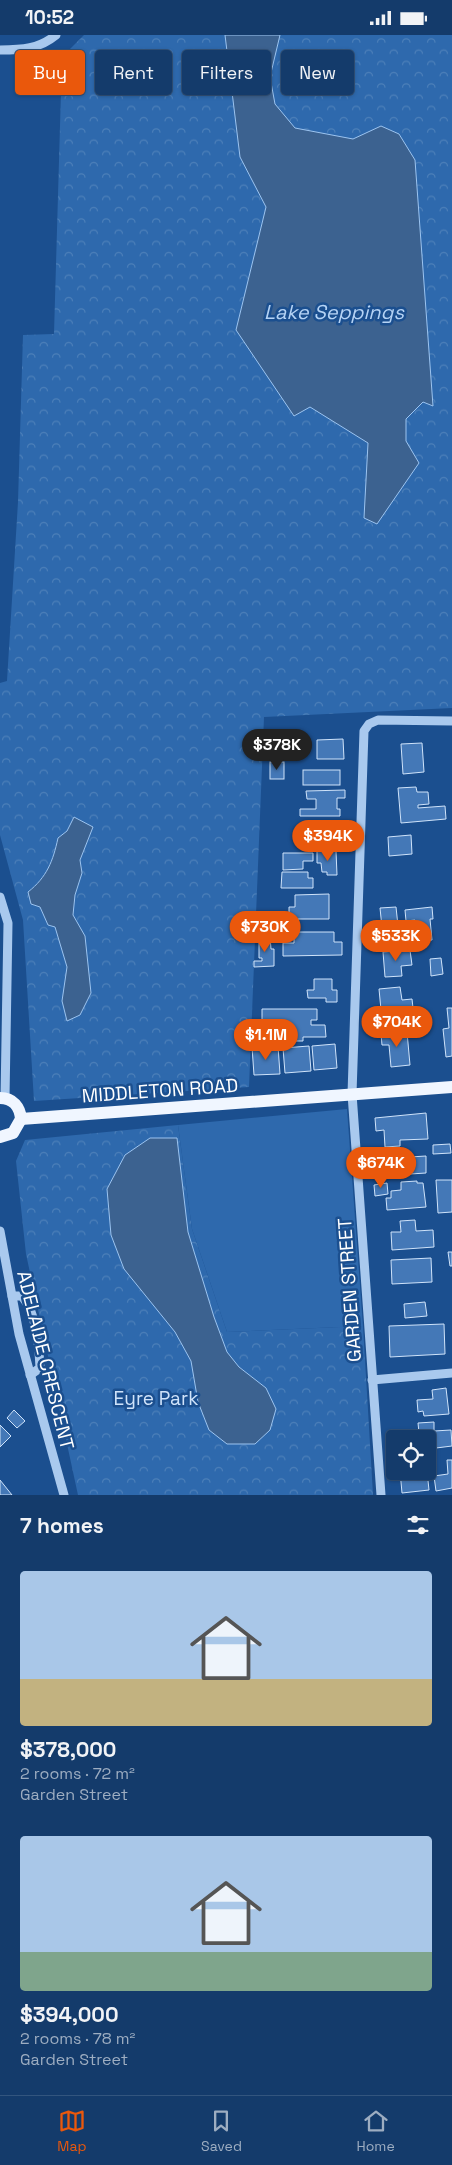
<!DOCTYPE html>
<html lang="en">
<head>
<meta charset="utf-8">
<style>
	body { margin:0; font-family:"Space Grotesk",sans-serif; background:#214673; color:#f1f3f6; height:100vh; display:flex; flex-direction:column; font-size:19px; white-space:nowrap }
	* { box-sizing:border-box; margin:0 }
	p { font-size:16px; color:#9dadc1 }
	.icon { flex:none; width:28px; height:28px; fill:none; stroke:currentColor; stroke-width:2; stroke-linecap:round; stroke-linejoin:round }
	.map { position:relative; height:1460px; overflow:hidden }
	.details { display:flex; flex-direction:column; background:#143b6b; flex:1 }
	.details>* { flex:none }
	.hud { position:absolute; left:15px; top:15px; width:422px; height:45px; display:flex; gap:10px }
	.controls { position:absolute; left:386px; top:1395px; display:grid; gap:10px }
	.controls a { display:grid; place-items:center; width:50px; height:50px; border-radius:5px; background:#143b6b; box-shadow:0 1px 4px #0004,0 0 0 1px #33557e; font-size:25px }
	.price { position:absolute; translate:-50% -42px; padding:0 11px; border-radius:18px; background:#ea580c; color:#fff; font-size:16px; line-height:32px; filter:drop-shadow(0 1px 2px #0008) }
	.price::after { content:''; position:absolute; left:50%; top:30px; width:15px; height:11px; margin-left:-8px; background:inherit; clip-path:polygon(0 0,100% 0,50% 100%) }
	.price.current { background:#222; color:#fff }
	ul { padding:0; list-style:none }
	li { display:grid; align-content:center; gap:10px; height:265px; padding:0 20px }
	li span { display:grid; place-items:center; height:155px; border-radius:5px; color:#555 }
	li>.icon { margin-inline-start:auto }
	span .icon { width:90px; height:90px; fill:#fffc; stroke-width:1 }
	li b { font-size:21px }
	h2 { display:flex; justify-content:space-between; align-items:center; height:60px; padding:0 20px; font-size:21px }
	.chip { padding:0 18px; border-radius:5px; background:#143b6b; box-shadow:0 1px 4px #0004,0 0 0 1px #33557e; font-size:18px; line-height:45px }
	.chip.current { background:#ea580c; color:#fff }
	.status { display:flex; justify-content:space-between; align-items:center; height:35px; padding:0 25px; background:#143b6b; direction:ltr }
	.status svg { height:14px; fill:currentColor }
	.menu { display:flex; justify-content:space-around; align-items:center; height:70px; border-top:1px solid #33557e; background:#143b6b; font-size:14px; color:#9dadc1 }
	.menu a { display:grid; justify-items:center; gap:2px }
	.menu .current { color:#ea580c }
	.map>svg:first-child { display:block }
	.park { fill:url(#park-crowns) }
	.garden { fill:#2e69ad }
	.water { fill:#3c6290; stroke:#9cc4f0 }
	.building { fill:#4478b7; stroke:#cfe3fa }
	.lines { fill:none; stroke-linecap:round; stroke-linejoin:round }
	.minor { stroke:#a9c9ee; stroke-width:9 }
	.major { stroke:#f0f6ff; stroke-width:12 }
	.labels { text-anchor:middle; stroke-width:5; stroke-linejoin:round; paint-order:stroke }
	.street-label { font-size:19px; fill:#fff; stroke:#1b4f8f }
	.park-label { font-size:19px; fill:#cfe3fa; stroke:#1b4f8f }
	.water-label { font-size:20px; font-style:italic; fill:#b5d3f5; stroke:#1b4f8f }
</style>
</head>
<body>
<div class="status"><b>10:52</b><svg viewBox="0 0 49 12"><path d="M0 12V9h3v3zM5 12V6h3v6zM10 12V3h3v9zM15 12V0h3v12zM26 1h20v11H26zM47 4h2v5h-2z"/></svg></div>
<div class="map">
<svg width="452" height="1460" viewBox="0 0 452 1460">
	<defs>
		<pattern id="park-crowns" width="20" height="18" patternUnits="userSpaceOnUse" patternTransform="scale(1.25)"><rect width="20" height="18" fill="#2e69ad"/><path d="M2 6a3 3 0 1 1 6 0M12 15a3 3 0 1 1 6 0" fill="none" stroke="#4d80b9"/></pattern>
	</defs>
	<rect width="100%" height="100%" fill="#1b4f8f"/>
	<g class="park">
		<polygon points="84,0 452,0 452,673 264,682 249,1052 34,1066 23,885 0,800 0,648 7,646 18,467 23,300 54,299 62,22"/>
		<polygon points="178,1090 192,1194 227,1297 363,1291 373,1460 78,1460 26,1219 16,1126 25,1105"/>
	</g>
	<polygon class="garden" points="347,1074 363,1291 227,1297 192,1194 178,1090"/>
	<g class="water">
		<polygon points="225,0 280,0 270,42 275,69 295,93 353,104 381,91 399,99 415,125 433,371 423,367 406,384 406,406 419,428 377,489 364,483 368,408 310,372 294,381 236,295 266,172 240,122"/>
		<path d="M74 782 93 792 80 825 82 838 75 860 73 880 85 901 91 958 80 980 67 986 62 966 67 932 55 892 48 890 40 872 31 869 28 857C47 842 53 826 58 803L67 796Z"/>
		<polygon points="150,1103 177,1103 188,1197 214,1282 227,1317 239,1332 266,1353 276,1374 270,1395 255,1409 227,1409 209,1395 198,1367 191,1326 175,1297 124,1234 111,1200 107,1154 125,1120"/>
	</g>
	<g class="building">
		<polygon points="343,704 344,724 317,724 317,705"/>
		<polygon points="422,708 424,737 403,739 401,709"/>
		<rect x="271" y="710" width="13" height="12"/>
		<rect x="270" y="727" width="14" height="17"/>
		<rect x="303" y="735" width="37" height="15"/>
		<polygon points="416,752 417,757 428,757 429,769 418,770 418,773 445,771 446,784 401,788 398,753"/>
		<polygon points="345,755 345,763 337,763 337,774 340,774 340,781 300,781 300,774 316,774 316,764 307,764 306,756"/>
		<polygon points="314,792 332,792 333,811 314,811"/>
		<polygon points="411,800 412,819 389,821 388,802"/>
		<polygon points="317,816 336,816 337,840 327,840 327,837 322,837 321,828 317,828"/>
		<polygon points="283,818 313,818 313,826 303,826 303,834 283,835"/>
		<polygon points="282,837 308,837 308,843 313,843 313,853 281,853"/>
		<polygon points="329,859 329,884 298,884 298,892 283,892 283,881 289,881 289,872 295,872 295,860"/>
		<polygon points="396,872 399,900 383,902 380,873"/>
		<polygon points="432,872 433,884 430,884 432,905 417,906 415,885 406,886 405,875"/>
		<rect x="260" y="881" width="14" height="11"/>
		<polygon points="294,897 334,897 334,907 342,907 342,920 283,921 283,908 294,908"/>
		<polygon points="270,901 271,914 274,914 274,931 254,932 254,926 262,926 262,923 259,923 259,902"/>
		<polygon points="410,915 412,930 401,931 402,941 385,942 383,917"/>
		<polygon points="441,923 443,939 431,941 430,924"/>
		<polygon points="314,944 332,944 332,955 337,955 337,967 326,967 326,963 308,963 307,955 314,955"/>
		<polygon points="400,952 402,965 412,964 414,982 382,985 379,954"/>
		<polygon points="447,973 452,973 452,1021 446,1022 443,994 449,993"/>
		<polygon points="262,974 317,974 317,985 311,985 311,990 325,990 326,1002 303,1002 303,1006 262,1006"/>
		<polygon points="407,997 410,1030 391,1032 389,1010 382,1010 381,999"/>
		<polygon points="335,1009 337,1033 314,1035 312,1011"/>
		<polygon points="278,1011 280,1039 254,1040 252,1012"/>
		<polygon points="309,1011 311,1036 285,1038 283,1013"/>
		<polygon points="426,1078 428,1104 400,1105 400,1111 385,1112 384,1095 376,1096 375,1083"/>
		<polygon points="450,1109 451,1118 433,1119 433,1110"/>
		<polygon points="426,1121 426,1138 394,1140 393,1123"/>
		<polygon points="436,1145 452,1145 452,1177 438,1178"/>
		<polygon points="417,1146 417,1148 423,1148 426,1172 387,1175 386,1163 391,1163 391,1156 401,1155 401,1147"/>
		<polygon points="387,1148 388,1159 375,1161 374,1150"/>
		<polygon points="415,1185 416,1196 433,1195 434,1212 392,1215 391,1197 401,1197 400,1186"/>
		<polygon points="448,1217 452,1217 452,1231 450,1231"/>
		<polygon points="431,1223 432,1247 392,1249 391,1225"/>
		<polygon points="425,1267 427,1281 405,1283 404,1269"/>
		<polygon points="444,1289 445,1319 390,1322 389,1291"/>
		<polygon points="446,1353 449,1379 424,1381 423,1376 418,1377 417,1365 433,1364 432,1355"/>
		<polygon points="14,1375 25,1386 17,1393 7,1383"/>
		<polygon points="434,1387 434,1396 451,1395 452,1411 436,1413 436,1419 428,1419 428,1404 416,1404 415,1398 419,1398 418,1388"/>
		<polygon points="0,1390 11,1401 0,1412"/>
		<polygon points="447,1425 452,1425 452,1453 436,1456 434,1441 448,1439"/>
		<polygon points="400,1436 427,1436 429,1455 402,1458"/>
		<polygon points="0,1445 12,1460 0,1460"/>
	</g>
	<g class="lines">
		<g class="minor">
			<path d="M0 15C22 15 39 14 56 0"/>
			<polyline points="0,862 8,888 5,1063"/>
			<polyline points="0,1196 19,1299 64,1460"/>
			<path d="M12 1261H22C37 1279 39 1311 40 1333L30 1340"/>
			<polyline points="372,1345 452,1338"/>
			<polyline points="381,1460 352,1059 364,696 369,689 378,685 452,686"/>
		</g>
		<g class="major">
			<path d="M0 1063C13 1063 20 1072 21 1084L13 1098 0 1102"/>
			<polyline points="21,1084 452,1052"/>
		</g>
	</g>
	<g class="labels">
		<g class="street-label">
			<text transform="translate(160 1055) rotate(-4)" y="7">MIDDLETON ROAD</text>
			<text transform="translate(349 1255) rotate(-94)" y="7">GARDEN STREET</text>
			<text transform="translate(46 1325) rotate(76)" y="7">ADELAIDE CRESCENT</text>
		</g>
		<g class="park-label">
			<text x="156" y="1370">Eyre Park</text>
		</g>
		<g class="water-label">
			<text x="334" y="284">Lake Seppings</text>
		</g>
	</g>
</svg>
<div class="controls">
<a><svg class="icon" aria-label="locate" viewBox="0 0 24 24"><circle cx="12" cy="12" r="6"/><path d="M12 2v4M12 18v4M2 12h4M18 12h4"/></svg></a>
</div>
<b class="price current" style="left:277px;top:736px">$378K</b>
<b class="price" style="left:328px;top:827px">$394K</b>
<b class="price" style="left:265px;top:918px">$730K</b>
<b class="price" style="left:396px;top:927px">$533K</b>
<b class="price" style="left:397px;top:1013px">$704K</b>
<b class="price" style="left:266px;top:1026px">$1.1M</b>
<b class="price" style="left:381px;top:1154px">$674K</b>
<div class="hud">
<a class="chip current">Buy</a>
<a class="chip">Rent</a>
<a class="chip">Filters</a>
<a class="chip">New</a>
</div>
</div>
<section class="details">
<h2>7 homes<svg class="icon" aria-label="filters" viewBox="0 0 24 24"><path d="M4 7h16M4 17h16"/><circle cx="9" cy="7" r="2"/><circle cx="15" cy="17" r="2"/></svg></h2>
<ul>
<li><span style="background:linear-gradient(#a9c7e8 70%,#c2b280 0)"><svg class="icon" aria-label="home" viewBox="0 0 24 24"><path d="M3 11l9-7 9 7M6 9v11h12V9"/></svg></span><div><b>$378,000</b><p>2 rooms · 72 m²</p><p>Garden Street</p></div></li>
<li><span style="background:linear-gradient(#a9c7e8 75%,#7fa58c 0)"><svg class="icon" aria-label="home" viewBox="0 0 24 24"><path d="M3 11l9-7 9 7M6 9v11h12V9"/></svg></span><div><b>$394,000</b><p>2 rooms · 78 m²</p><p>Garden Street</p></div></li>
</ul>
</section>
<nav class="menu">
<a class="current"><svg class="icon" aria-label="map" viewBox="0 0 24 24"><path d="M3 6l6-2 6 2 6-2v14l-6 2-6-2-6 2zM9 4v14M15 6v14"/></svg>Map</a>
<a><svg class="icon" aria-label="saved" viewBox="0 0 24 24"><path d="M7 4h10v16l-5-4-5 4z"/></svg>Saved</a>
<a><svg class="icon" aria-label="home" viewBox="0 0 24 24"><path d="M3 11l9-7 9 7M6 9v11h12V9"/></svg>Home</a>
</nav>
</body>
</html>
